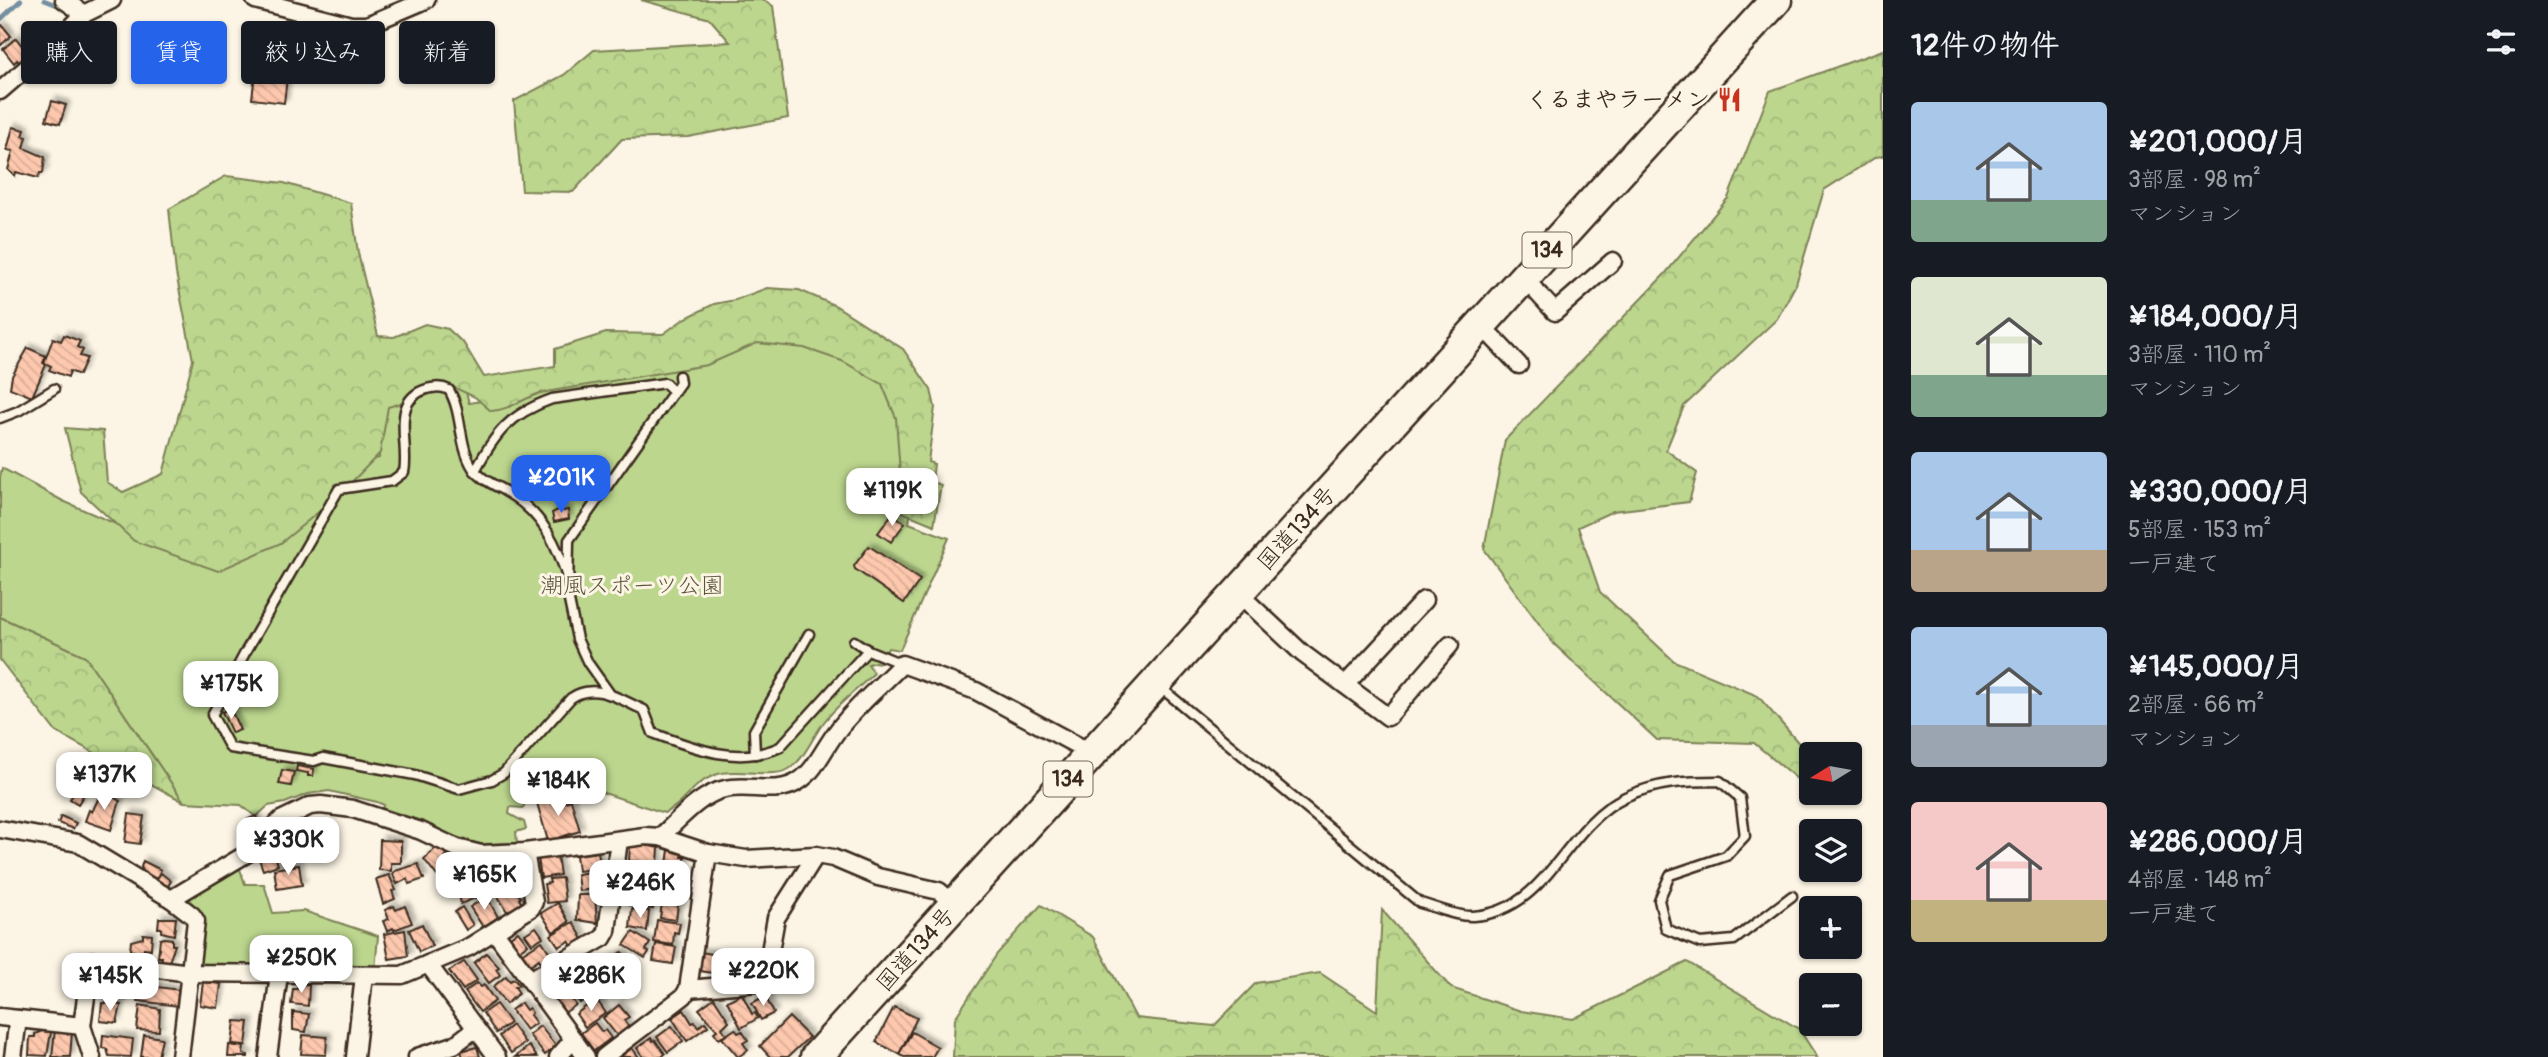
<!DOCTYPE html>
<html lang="ja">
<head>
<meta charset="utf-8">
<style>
	body { margin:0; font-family:Pangolin,"Klee One",sans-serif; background:#20242c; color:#f1f3f6; height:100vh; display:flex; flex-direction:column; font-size:26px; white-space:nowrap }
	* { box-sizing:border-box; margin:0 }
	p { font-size:23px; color:#9ea1a6 }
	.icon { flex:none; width:38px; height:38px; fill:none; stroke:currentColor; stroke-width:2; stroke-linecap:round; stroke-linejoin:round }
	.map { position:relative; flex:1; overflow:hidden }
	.details { display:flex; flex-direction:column; background:#171b24; width:665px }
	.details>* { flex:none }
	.guide { position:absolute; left:21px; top:21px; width:665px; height:63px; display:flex; gap:14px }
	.needle { width:46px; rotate:259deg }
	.fabs { position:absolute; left:1799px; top:742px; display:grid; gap:14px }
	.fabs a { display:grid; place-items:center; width:63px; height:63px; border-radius:7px; background:#171b24; box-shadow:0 2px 5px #0004; font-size:35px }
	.price { position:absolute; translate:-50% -60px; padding:0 16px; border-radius:14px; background:#fff; color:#222; font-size:23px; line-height:46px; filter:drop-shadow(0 2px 4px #0008) }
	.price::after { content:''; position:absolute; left:50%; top:42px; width:21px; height:16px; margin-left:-10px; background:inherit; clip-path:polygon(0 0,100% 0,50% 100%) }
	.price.on { background:#2563eb; color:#fff }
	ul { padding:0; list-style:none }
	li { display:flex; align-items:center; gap:21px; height:175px; padding:0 28px }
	li span { display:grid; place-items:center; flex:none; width:196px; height:140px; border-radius:7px; color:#555 }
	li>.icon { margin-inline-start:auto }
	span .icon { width:84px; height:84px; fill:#fffc; stroke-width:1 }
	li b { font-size:30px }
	h2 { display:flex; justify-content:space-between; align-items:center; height:84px; padding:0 28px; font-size:30px }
	.chip { padding:0 24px; border-radius:7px; background:#171b24; box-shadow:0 2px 5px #0004; font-size:24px; line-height:63px }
	.chip.on { background:#2563eb; color:#fff }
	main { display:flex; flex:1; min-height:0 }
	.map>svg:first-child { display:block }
	.green { fill:#bcd68e; stroke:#7c8056; stroke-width:2 }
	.forest { fill:url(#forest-crowns); stroke:#7c8056; stroke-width:2 }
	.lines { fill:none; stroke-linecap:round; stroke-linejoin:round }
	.stream { stroke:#738fa1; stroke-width:4.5 }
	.building { fill:url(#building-back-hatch); stroke:#3b2a1e; stroke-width:2; filter:url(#shadow) }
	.lane-casing { stroke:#3b2a1e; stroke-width:13 }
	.street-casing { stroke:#3b2a1e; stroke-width:21 }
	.highway-casing { stroke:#3b2a1e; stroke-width:35 }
	.lane { stroke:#fcf5e5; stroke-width:8 }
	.street { stroke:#fcf5e5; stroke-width:16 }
	.highway { stroke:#fcf5e5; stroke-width:30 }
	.labels { text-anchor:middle; stroke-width:6; stroke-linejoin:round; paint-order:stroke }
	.shield { fill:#fcf5e5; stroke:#75675a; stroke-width:2 }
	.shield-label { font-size:21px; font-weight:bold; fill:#3b2a1e }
	.poi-label { font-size:23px; font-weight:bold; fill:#3b2a1e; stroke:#fcf5e5; text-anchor:end }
	.street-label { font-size:23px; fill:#3b2a1e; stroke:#fcf5e5 }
	.park-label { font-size:23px; fill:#5b553a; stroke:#fcf5e5 }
</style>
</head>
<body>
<main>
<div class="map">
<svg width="1883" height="1057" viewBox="0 0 1883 1057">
	<defs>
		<pattern id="forest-crowns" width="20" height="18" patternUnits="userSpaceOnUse" patternTransform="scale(1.75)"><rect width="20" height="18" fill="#bcd68e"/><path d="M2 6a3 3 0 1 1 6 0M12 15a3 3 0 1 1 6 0" fill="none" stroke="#a2b87a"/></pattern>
		<pattern id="building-back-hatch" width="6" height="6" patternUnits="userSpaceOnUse" patternTransform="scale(1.75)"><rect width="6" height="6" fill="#fdc8ae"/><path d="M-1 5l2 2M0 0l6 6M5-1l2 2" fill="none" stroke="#daac95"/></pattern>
		<filter id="shadow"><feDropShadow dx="4" dy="-4" stdDeviation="2" flood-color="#0004"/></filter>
	</defs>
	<rect width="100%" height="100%" fill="#fcf5e5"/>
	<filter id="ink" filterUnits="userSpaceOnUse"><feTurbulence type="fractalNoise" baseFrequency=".0143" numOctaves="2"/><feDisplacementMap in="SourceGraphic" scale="14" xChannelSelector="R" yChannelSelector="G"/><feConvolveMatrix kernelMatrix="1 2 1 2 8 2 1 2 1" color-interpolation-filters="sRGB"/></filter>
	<g filter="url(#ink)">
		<g class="green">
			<path d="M808 329 893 386 918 465 909 523 949 538 900 650 888 648 880 663 875 662 868 664 874 673C858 689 838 704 824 722 813 736 805 759 789 769 772 779 739 767 715 775 692 783 684 805 664 813L574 783 530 792 523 808 510 807 509 814 524 822 526 829 516 832 517 843 480 844 443 833 415 820 381 810 384 805 377 802 329 791 308 794 285 803 268 806 256 817 241 805 184 802 85 656 0 617V477L2 468 63 501 157 542 309 475 379 458 377 373 457 358 469 403 675 368 699 354Z"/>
			<polygon points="239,866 245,884 264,884 273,913 304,911 378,936 375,970 198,968 204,918 190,904 191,894"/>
		</g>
		<g class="forest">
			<polygon points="641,0 764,0 773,6 788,118 688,137 622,139 573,192 522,191 514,101 564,75 594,50 730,42 710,19"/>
			<polygon points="1883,50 1883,156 1876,157 1824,190 1796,284 1777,319 1684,406 1666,450 1697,473 1689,502 1613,511 1578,527 1600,592 1674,661 1758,696 1809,755 1797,779 1754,743 1657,740 1554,644 1484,549 1505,440 1665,274 1728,198 1770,91"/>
			<path d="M226 176 284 183 351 203 358 253 378 336 394 337 425 324 448 329 464 344 484 377 555 366V349L606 333 663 334 684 319 714 304 735 300 767 288 799 290 836 306 903 349 931 390 935 407 928 462 934 464 932 482 941 485 934 525 890 507 900 473 896 418 882 384 842 361 804 348 757 343 707 365 540 393C523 399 509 410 491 411L475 397 453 387 388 407 380 453 339 495 281 543 218 571 134 541 81 492 65 428 103 431 107 482 123 492 163 474 193 360 176 273 169 209Z"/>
			<polygon points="0,617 85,656 184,802 56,732 0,660"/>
			<polygon points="1041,905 1093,937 1136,1018 1214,1026 1256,983 1320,973 1377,1011 1382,910 1451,988 1521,1011 1573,1019 1687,962 1799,1029 1817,1057 953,1057 955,1018 997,954"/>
		</g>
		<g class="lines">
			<g class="stream">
				<polyline points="44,0 64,8"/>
				<polyline points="0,20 21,0"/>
			</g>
		</g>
		<g class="building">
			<polygon points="2,25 11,36 0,46 0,27"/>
			<polygon points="16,38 26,51 24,53 29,58 21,64 17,60 14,63 3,49"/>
			<polygon points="256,65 288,69 284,103 252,99"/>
			<polygon points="52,101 66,105 60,124 46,120"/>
			<polygon points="13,127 25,130 23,136 27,137 24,148 45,157 43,173 40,173 38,178 16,172 15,176 8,170 13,151 7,150"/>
			<polygon points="64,335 80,341 77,347 83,350 80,356 87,358 79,375 70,371 68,377 49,370 51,366 44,363 53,338 61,341"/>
			<polygon points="28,348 46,356 43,363 46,365 32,397 10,388 12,376"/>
			<polygon points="562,508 563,511 568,510 569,519 554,522 552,513"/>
			<polygon points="892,514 905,523 891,542 878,533"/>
			<polygon points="869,546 920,580 904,603 855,569 854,566"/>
			<polygon points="230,708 240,730 232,733 222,712"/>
			<polygon points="297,766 314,769 313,776 308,776 308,773 296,771"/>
			<polygon points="282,770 294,772 291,786 279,784"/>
			<polygon points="86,774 105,785 97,794 88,788 78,804 70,799"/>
			<polygon points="102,791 120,801 111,830 85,821 89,810 92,812"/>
			<polygon points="563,795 565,802 571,800 580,831 548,841 537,803"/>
			<polygon points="129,814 144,816 140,844 125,842"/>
			<polygon points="61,816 76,823 73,829 58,823"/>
			<polygon points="256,816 262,833 255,836 248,819"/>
			<polygon points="380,840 401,841 401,863 391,863 391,871 379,870"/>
			<polygon points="635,843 659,848 658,863 629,861 630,846 635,846"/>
			<polygon points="438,846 448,855 445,857 453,868 440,877 437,876 424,859"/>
			<polygon points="273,850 278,865 263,870 258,856"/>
			<polygon points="669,850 683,852 682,857 685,857 683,873 666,871"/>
			<polygon points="598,852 601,868 578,871 576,855"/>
			<polygon points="557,855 560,875 541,878 538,858"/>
			<polygon points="513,860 517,871 492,886 486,872"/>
			<polygon points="143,861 161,870 156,879 144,873 141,867"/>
			<polygon points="418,864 424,879 409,884 407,879 397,884 393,874 395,871"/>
			<polygon points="299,865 302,885 277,889 274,869"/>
			<polygon points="626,865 653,870 651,886 624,881"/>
			<polygon points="597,871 600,888 579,891 577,874"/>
			<polygon points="161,873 171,881 165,891 154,883"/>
			<polygon points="666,873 685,876 682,895 663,892"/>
			<polygon points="476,874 483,895 461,904 456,882"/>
			<polygon points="389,875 396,890 392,891 395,899 383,904 376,879"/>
			<polygon points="562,878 565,901 547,903 544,884 550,883 549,879"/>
			<polygon points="510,886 521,897 519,899 522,904 508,913 497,895"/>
			<polygon points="631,889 655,891 653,909 629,905"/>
			<polygon points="578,895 595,895 597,923 577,920"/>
			<polygon points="663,895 679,897 676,920 660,918"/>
			<polygon points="487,897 498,917 483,927 470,907"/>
			<polygon points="558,903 569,922 553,932 541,913"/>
			<polygon points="394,906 396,910 405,906 412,923 394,930 393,928 387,931 383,921 389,919 385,910"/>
			<polygon points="462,907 473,925 466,930 455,912"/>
			<polygon points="632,909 649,911 647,931 630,928"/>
			<polygon points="159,918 176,918 174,935 161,932 161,928 158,928"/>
			<polygon points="657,920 680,923 678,933 674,932 673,945 654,942"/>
			<polygon points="573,922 583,939 572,946 569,941 559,947 551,935"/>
			<polygon points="422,924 432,946 419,952 409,930"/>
			<polygon points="536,927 543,937 532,944 525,934"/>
			<polygon points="405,930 408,956 389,959 384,934"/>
			<polygon points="518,931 528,944 519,951 509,938"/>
			<polygon points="633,932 650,943 646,950 649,952 645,958 624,945"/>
			<polygon points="143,934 152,935 151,949 144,948 143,956 134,955 134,951 130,951 131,941 143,938"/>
			<polygon points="164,938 172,939 172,945 175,945 169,962 161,961 162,957 158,957 160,939"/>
			<polygon points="542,941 553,958 542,965 539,959 529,966 521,954"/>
			<polygon points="656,944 676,947 673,964 653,961"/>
			<polygon points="622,952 635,970 623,978 608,959"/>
			<polygon points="701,952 728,957 726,975 699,971"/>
			<polygon points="486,953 499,967 496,969 500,975 489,983 474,963"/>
			<polygon points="464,962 477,980 463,990 449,971"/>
			<polygon points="601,964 613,982 601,991 587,971"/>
			<polygon points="113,971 131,974 127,1000 101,997 103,977 112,978"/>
			<polygon points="506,976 510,981 514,979 519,985 515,987 519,993 506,1004 493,987"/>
			<polygon points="580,976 593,994 580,1003 566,983"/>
			<polygon points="203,982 221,984 218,1008 200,1005"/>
			<polygon points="298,983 309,985 308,1006 291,1004 293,989 297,989"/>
			<polygon points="477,983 481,987 484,985 495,1001 480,1012 465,992"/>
			<polygon points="150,986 180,990 178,1006 138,1001 140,987 150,989"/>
			<polygon points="563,987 576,1005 564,1013 549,994"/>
			<polygon points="742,994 752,1014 755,1013 758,1018 741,1028 727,1001"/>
			<polygon points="765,996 774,1013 761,1020 752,1003"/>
			<polygon points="714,998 729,1021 722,1028 726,1034 719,1039 714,1032 717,1030 699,1009"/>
			<polygon points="596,999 606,1013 585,1027 576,1014"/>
			<polygon points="102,1003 121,1005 117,1023 100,1021"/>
			<polygon points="521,1003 526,1010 529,1008 532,1013 530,1015 536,1023 526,1030 511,1010"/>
			<polygon points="496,1004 510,1023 496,1033 483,1013"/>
			<polygon points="140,1005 160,1009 159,1031 137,1030"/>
			<polygon points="619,1005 629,1017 624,1020 630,1029 619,1038 603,1018"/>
			<polygon points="894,1007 917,1018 899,1054 876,1042"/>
			<polygon points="684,1010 692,1023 695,1022 698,1027 705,1022 708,1026 687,1041 672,1018"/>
			<polygon points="293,1012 309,1014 306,1032 293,1030"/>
			<polygon points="789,1017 809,1037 788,1057 770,1057 760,1046"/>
			<polygon points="235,1021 249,1022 246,1045 232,1044"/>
			<polygon points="595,1023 602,1032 605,1030 611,1038 594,1051 581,1033"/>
			<polygon points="512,1025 525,1043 511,1053 499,1036"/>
			<polygon points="540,1026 556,1046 545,1055 529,1035"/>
			<polygon points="672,1026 683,1041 668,1052 657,1037"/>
			<polygon points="735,1029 738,1033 742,1031 748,1040 743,1043 748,1050 738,1057 722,1038"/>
			<polygon points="55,1030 72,1032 70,1057 52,1057"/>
			<polygon points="42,1031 51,1032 47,1056 29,1055 30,1037 35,1037 35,1034"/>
			<polygon points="912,1032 938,1047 932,1057 904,1057 899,1054"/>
			<polygon points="103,1035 133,1039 131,1057 109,1056 107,1049 102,1048"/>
			<polygon points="144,1035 162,1038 158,1057 141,1057"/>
			<polygon points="303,1035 327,1037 326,1055 301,1054"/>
			<polygon points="651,1038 653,1041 655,1040 665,1054 662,1057 643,1057 637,1048"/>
			<polygon points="229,1045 244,1047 243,1054 248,1055 248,1057 228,1057"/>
			<polygon points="529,1046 537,1057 515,1057"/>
			<polygon points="477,1047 480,1057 463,1057 461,1051"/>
			<polygon points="632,1048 639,1057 620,1057"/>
		</g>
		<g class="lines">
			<defs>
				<g id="lane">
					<polyline points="0,418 18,411 54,389"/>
					<path d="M475 471C495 433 510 414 552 399L665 383 673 391"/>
					<path d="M568 581C558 545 542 513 508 493 496 485 482 481 473 468 458 445 463 413 449 390 441 386 435 387 427 389 389 400 410 444 404 472L392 481 339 489 246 651 212 715 230 748 314 761 323 758 415 775 459 789 492 780 504 773 571 698C595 681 621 700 644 710L653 733C693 748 738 766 780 747L868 650 902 664"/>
					<polyline points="854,641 868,650"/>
					<path d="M1160 687 1420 903C1436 907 1457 917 1473 916 1549 911 1564 826 1625 797 1657 782 1686 781 1720 781L1740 798 1745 836 1726 856 1670 875 1659 900 1666 929 1700 943 1734 940 1792 896"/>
					<polyline points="610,694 588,663 577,639 568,596 569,540 680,383 679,376"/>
					<polyline points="755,754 754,731 809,634"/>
				</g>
				<g id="street">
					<polyline points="64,0 84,14"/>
					<polyline points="255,0 351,25 367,25 426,0"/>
					<polyline points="0,91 60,39 84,14 112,0"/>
					<polyline points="1523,277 1555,312 1613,261"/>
					<polyline points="1480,324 1519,365"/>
					<polyline points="1237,592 1302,653 1388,717 1450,645"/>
					<polyline points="1345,685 1424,600"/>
					<polyline points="0,829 78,843 171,899 248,853 281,820 310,806 321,805 353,809 421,831 457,848 481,854 525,852 645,836 660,837 708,853 746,859 816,855 833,858 878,877 939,891 955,905"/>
					<path d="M660 837C678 821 700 794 725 789 749 783 777 796 799 781 816 770 825 746 838 730 856 706 881 686 902 664L976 691 1084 749 1089 754"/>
					<polyline points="171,899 192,915 196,921 180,1057"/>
					<polyline points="495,932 586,1057"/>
					<polyline points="428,964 497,1057"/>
					<polyline points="530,980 603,938 607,931 619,840"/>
					<polyline points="688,989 757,983 766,974 776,918 816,855"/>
					<polyline points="0,1017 82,1026"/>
					<polyline points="13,1057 18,1019"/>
					<polyline points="92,1057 82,1026 91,961 191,973 402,975 469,947 531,908 534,902 525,852"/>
					<polyline points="268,1057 279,974"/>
					<polyline points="355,1057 364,975"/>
					<polyline points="417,1057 454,1045 475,1029"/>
					<polyline points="558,1057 573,1040"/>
					<polyline points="604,1057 684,996 688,989 708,853"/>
				</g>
				<polyline id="highway" points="816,1057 1776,0"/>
			</defs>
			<use href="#lane" class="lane-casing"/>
			<use href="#street" class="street-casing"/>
			<use href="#highway" class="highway-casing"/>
			<use href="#lane" class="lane"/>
			<use href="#street" class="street"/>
			<use href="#highway" class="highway"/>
		</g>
	</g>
	<defs>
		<symbol id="restaurant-bare" viewBox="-9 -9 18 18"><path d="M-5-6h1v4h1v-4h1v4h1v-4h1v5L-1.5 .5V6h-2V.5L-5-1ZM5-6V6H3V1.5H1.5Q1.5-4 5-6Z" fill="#c8321e" stroke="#fcf5e5" stroke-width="2.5" paint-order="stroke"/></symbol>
	</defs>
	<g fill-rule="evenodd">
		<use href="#restaurant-bare" x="1712" y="82" width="35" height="35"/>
	</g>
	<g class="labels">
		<g class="shield">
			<rect x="1522.5" y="232.5" width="49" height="35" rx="5"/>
			<rect x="1043.5" y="761.5" width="49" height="35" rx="5"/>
		</g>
		<g class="shield-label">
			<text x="1547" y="257">134</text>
			<text x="1068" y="786">134</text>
		</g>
		<g class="poi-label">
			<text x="1710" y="107">くるまやラーメン</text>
		</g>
		<g class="street-label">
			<text transform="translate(1296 528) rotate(-48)" y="8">国道134号</text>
			<text transform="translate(915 949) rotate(-48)" y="8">国道134号</text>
		</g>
		<g class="park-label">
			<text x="632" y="593">潮風スポーツ公園</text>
		</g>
	</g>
</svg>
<div class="fabs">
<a><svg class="needle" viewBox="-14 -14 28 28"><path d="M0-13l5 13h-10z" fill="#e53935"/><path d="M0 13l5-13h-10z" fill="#9ea1a6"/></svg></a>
<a><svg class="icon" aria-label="layers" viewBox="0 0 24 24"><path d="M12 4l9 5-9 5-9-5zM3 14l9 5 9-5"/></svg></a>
<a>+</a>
<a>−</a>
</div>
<b class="price on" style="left:561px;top:515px">¥201K</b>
<b class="price" style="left:892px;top:528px">¥119K</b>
<b class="price" style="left:231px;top:721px">¥175K</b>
<b class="price" style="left:104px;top:812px">¥137K</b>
<b class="price" style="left:558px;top:818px">¥184K</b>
<b class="price" style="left:288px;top:877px">¥330K</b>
<b class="price" style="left:484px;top:912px">¥165K</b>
<b class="price" style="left:640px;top:920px">¥246K</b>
<b class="price" style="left:301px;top:995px">¥250K</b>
<b class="price" style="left:763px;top:1008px">¥220K</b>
<b class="price" style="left:110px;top:1013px">¥145K</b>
<b class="price" style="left:591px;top:1013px">¥286K</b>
<div class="guide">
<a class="chip">購入</a>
<a class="chip on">賃貸</a>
<a class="chip">絞り込み</a>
<a class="chip">新着</a>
</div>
</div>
<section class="details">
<h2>12件の物件<svg class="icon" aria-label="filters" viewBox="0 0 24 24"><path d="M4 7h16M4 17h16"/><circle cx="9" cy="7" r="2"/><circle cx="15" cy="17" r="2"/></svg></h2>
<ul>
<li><span style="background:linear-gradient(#a9c7e8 70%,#7fa58c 0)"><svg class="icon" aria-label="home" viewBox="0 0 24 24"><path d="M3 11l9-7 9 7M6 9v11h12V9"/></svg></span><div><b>¥201,000/月</b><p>3部屋 · 98 m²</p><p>マンション</p></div></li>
<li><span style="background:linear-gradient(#dfe7d0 70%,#7fa58c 0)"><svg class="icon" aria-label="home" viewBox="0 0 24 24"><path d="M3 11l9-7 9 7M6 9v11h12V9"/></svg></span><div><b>¥184,000/月</b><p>3部屋 · 110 m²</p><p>マンション</p></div></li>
<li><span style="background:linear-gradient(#a9c7e8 70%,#b9a48a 0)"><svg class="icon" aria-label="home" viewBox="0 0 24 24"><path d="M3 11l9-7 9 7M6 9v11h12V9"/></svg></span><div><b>¥330,000/月</b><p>5部屋 · 153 m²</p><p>一戸建て</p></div></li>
<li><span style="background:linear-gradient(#a9c7e8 70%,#9aa5b1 0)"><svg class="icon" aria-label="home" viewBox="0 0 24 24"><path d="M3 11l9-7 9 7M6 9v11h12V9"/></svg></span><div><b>¥145,000/月</b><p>2部屋 · 66 m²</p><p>マンション</p></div></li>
<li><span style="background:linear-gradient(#f6c9c9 70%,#c2b280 0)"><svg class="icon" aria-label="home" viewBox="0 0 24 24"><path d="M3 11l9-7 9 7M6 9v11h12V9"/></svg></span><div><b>¥286,000/月</b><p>4部屋 · 148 m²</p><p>一戸建て</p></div></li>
</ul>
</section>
</main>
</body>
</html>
